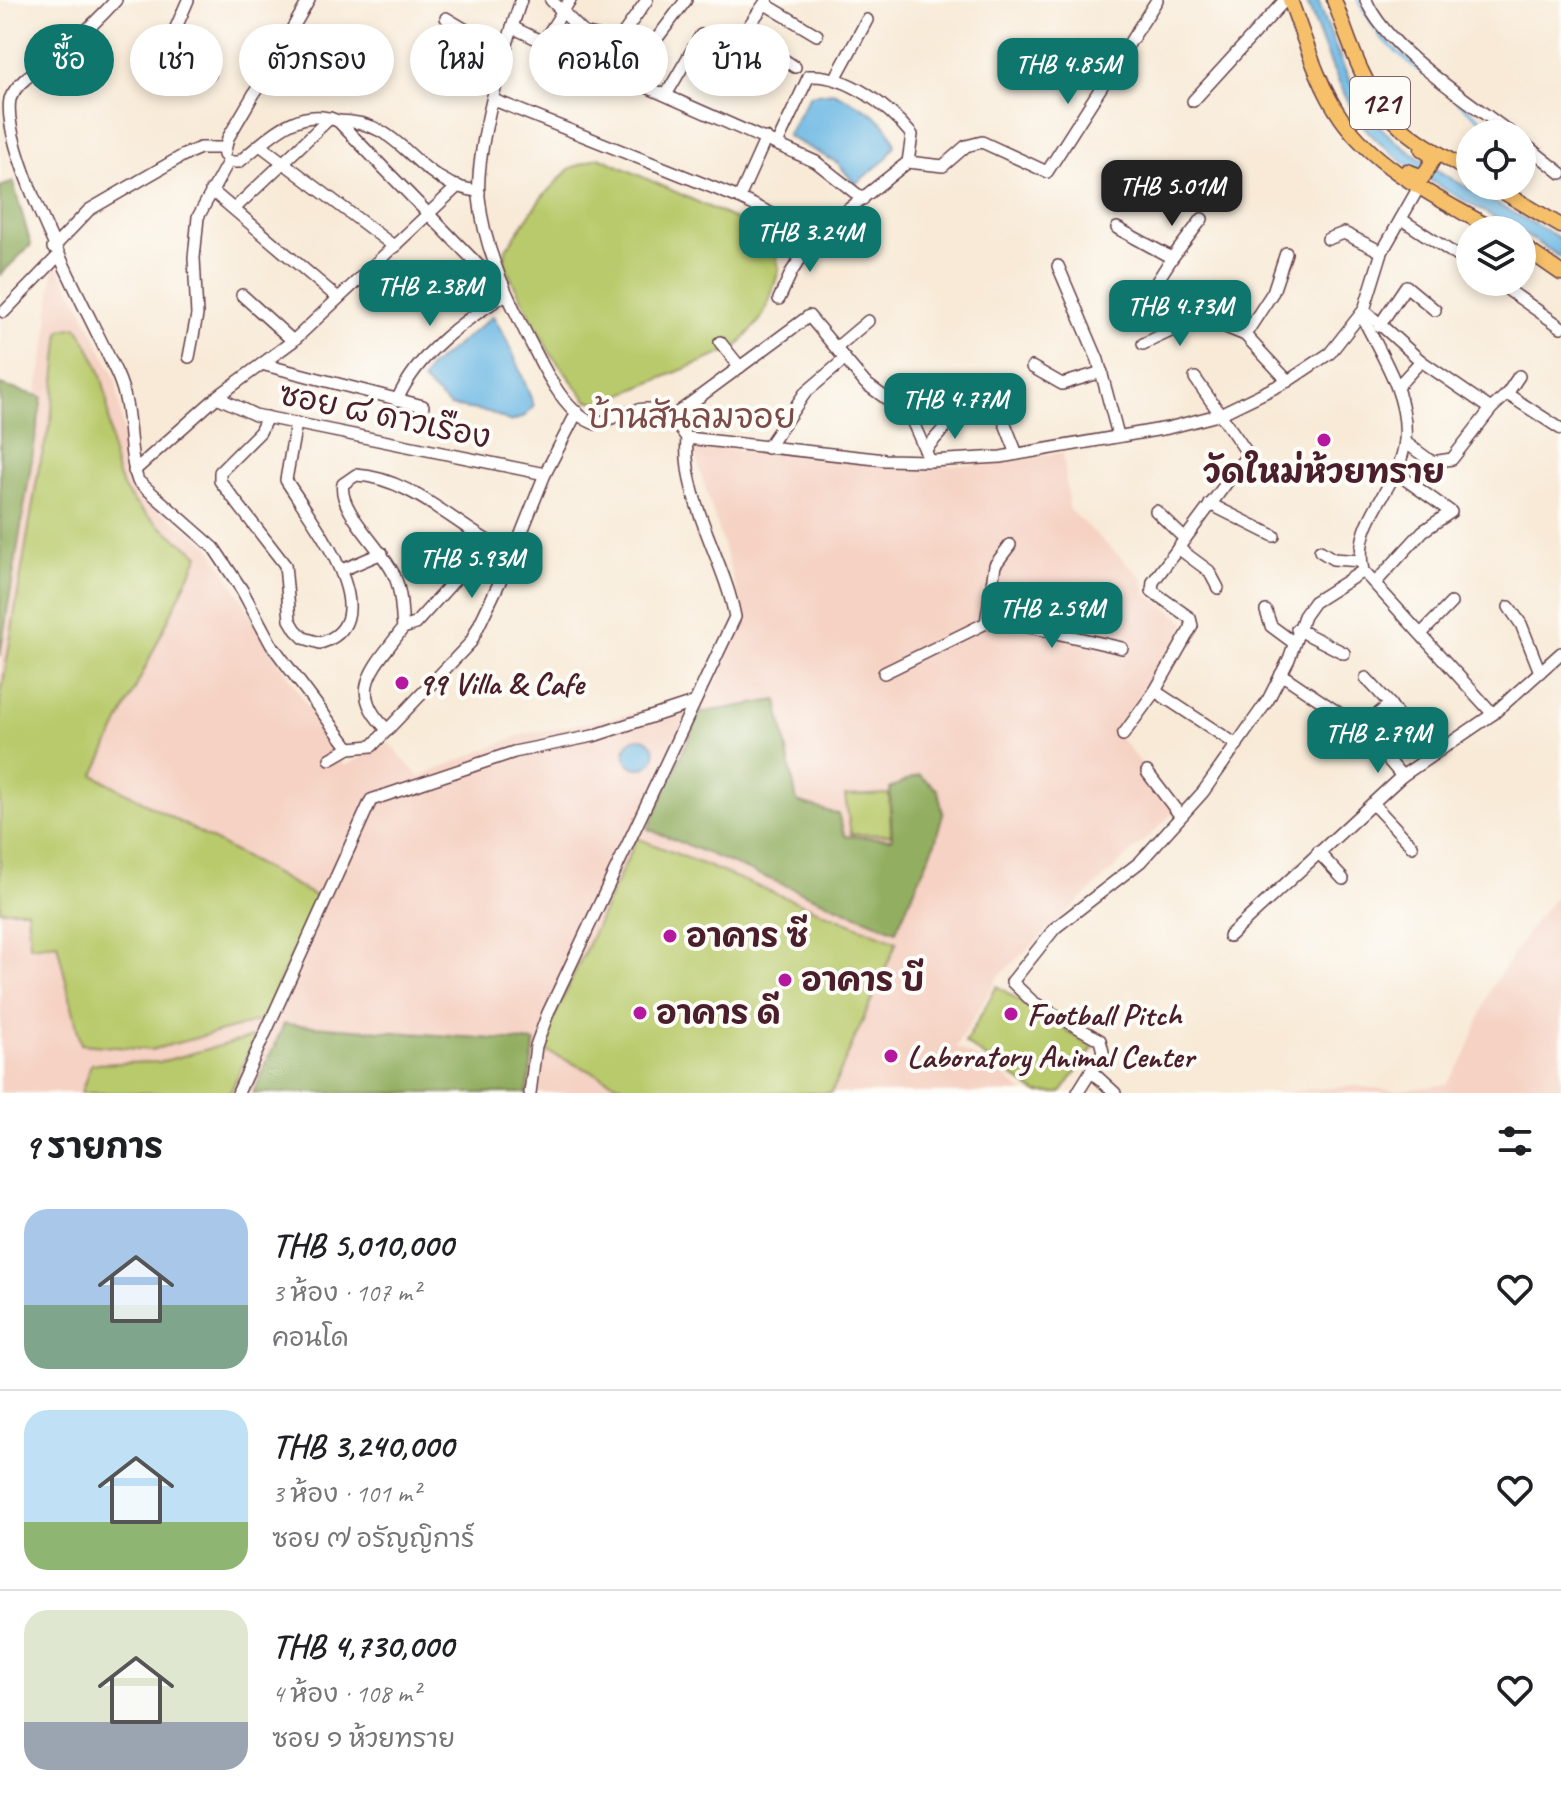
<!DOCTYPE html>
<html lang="th">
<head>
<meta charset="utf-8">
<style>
	body { margin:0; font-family:Caveat,"Playpen Sans Thai",sans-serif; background:#f2f2f2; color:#202124; height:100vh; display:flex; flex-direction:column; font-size:30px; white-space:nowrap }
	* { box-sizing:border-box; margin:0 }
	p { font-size:26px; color:#757577 }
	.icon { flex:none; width:44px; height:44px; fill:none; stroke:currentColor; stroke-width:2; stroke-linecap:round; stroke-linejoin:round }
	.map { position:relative; height:1093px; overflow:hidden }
	.details { display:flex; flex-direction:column; background:#fff; flex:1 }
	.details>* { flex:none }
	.hud { position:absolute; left:24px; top:24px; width:800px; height:72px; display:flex; gap:16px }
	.fabs { position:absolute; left:1456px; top:120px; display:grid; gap:16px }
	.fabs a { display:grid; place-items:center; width:80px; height:80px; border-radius:50%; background:#fff; box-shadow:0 4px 12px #0003; font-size:40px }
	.price { position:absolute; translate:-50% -68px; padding:0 18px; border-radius:16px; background:#0f766e; color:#fff; font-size:26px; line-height:52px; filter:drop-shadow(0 2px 4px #0008) }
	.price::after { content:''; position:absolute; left:50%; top:48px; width:24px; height:18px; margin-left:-12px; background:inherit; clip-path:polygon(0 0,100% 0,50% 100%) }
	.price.on { background:#222; color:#fff }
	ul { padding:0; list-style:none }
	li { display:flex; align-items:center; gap:24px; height:200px; padding:0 24px }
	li+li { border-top:2px solid #e0e0e0 }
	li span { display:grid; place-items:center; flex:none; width:224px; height:160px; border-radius:24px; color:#555 }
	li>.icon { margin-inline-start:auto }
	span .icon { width:96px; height:96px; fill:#fffc; stroke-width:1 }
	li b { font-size:34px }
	h2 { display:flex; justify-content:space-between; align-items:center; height:96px; padding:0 24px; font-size:34px }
	.pill { padding:0 28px; border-radius:36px; background:#fff; box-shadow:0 4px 12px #0003; font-size:28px; line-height:72px }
	.pill.on { background:#0f766e; color:#fff }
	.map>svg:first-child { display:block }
	.built { fill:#f5d2c3 }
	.green { fill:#b9ca6c; stroke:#82744c; stroke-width:2 }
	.forest { fill:#92ae60; stroke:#6e6646; stroke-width:2 }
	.water { fill:#6ab7e3; stroke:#5a6b87; stroke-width:2 }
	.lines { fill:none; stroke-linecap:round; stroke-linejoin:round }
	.stream { stroke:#6ab7e3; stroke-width:3 }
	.minor-casing { stroke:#643d45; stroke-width:14 }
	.major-casing { stroke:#643d45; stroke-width:17 }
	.minor { stroke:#fff; stroke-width:11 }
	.major { stroke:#f6c06b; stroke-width:14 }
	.poi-dot { fill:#b5179e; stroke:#fdfcf7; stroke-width:3 }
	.labels { text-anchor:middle; stroke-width:8; stroke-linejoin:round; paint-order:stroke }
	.shield { fill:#fdfcf7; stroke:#806168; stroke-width:2 }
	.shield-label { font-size:30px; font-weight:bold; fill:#4a1f2b }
	.street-label { font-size:32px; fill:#4a1f2b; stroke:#fdfcf7 }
	.poi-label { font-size:32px; font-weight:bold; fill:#4a1f2b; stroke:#fdfcf7; text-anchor:start }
	.neighbourhood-label { font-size:34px; fill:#7c4b48; stroke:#fdfcf7 }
</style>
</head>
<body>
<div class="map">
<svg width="1561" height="1093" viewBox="0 0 1561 1093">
	<rect width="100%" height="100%" fill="#fdfcf7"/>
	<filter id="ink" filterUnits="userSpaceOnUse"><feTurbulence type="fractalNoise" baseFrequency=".0125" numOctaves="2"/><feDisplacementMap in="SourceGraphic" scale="16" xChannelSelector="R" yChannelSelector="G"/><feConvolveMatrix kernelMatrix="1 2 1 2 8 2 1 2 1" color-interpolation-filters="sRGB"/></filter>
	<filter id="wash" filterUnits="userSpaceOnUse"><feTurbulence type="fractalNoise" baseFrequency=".006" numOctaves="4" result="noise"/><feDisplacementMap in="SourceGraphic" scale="32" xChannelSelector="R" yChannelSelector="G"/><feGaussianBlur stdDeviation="1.8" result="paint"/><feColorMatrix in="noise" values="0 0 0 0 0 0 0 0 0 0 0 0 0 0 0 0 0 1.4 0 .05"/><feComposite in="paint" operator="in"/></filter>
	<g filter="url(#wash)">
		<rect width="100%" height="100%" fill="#f8ead7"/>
		<g class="built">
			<polygon points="54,261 79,303 116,380 129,476 145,500 209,545 344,766 389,743 419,777 521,735 636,713 713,690 745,617 692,445 920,467 1002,463 1063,452 1069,509 1144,579 1146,593 1187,622 1156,678 1116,733 1179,808 999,976 956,1047 997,1069 1023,1093 0,1093 0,579 46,344"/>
			<polygon points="1561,891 1561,1093 1272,1093 1355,1086 1397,1091 1447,1084 1465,1056 1491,988 1536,920"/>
		</g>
		<g class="green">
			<polygon points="599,157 772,236 779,270 770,299 761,319 736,348 601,403 587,400 550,353 504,265 506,249 542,197 569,169"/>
			<path d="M77 327C92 349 103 374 107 401 111 430 109 464 125 490 142 517 175 536 199 555L94 775 317 897 263 1020 151 1050 81 1044 57 943 30 946 27 910H0V701L39 467 51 421 60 330Z"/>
			<polygon points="889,794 891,835 851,834 845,796"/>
			<polygon points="637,838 897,942 831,1093 637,1093 540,1048"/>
			<polygon points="997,986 1093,1048 1061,1093 1037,1093 965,1043"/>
			<polygon points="256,1036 230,1093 81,1093 91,1064 160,1062"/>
		</g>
		<g class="forest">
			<polygon points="13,182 31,245 0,275 0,187"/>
			<polygon points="0,385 42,397 0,656"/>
			<polygon points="777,700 797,802 838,814 845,836 892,839 890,788 919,775 938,790 943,814 934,846 896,931 648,829 700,713"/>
			<polygon points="284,1024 535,1042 527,1093 253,1093"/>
		</g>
		<g class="water">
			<path d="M1306 0H1318C1332 37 1345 79 1368 112 1401 160 1504 206 1556 236L1561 240V258C1506 217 1388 172 1354 112 1334 78 1321 37 1306 0Z"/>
			<path d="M833 92C857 104 889 117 895 145L886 159 855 184 838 163 787 136 810 95Z"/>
			<polygon points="493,316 510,346 534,406 525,416 511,422 489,412 450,406 423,381 429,368"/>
			<circle cx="640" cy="753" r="15"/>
		</g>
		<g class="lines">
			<g class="stream">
				<polyline points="1358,0 1381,38 1423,74"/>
				<polyline points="1439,86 1498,134"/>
				<polyline points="1522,153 1561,184"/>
			</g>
		</g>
	</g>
	<g filter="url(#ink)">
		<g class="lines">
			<defs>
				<g id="minor">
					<path d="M116 0C100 18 82 35 63 51 46 66 19 77 10 99 0 153 92 319 117 374 134 411 126 448 138 481L214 548 242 590 271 644 349 748"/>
					<polyline points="188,0 168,46 171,52 210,74"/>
					<path d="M521 0C505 47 475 149 479 197 484 251 510 303 535 351 547 375 568 416 596 424 639 408 657 395 687 438 682 500 724 558 735 617L548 1013 536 1046 530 1093"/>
					<polyline points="551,0 584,33 579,57 816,162 863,199"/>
					<path d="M1366 0C1386 49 1469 101 1512 134"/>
					<polyline points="765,4 817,35"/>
					<polyline points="446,18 478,37 504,59"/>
					<polyline points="512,27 543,42 570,0"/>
					<polyline points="584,33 649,49 686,0"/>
					<polyline points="744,34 795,67"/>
					<polyline points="618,41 647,0"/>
					<polyline points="835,79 867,20"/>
					<polyline points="666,95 701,35 731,52 767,0"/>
					<polyline points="494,100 739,198 816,235"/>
					<polyline points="1193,101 1285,0"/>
					<path d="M338 121C396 121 405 161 449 183 458 188 469 189 479 192"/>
					<polyline points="1522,142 1561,173"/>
					<path d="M777 144 809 76C848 74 888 106 912 135L908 162 816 235 792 271 779 299"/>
					<polyline points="260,145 395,247"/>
					<polyline points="224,155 228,138 309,0"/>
					<path d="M228 162H239C269 138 297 105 338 121L481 268 503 285"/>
					<polyline points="908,162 943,166 966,146 982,142 1047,172 1157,0"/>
					<polyline points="211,190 338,298"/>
					<polyline points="739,198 766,138"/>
					<polyline points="234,209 330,118"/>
					<polyline points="1401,219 1470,264"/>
					<polyline points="1117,228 1172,258 1154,286 1201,317 1245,335 1288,381"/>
					<polyline points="1328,239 1344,233 1382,252"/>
					<polyline points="53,248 89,210 184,155 200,148 224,148"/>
					<polyline points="1172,258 1202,219"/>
					<polyline points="1058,266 1098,360 1118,435"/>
					<polyline points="1497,282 1561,327"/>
					<polyline points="242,295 293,341"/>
					<polyline points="1364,310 1421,361 1491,409 1507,394 1561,429"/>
					<polyline points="4,312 57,257"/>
					<path d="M1361 314C1380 354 1409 394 1405 440 1401 488 1351 518 1363 571L1493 714"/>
					<polyline points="1379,326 1406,286 1435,310"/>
					<polyline points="1245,335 1273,292 1286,253"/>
					<polyline points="720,342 740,367"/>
					<polyline points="1143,344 1201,317"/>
					<polyline points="836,348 868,321"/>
					<polyline points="189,357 197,315 194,258 198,217 228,162"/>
					<polyline points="265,365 423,406"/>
					<polyline points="1032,367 1062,384 1102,372"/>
					<polyline points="1397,387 1421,361"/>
					<polyline points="1507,394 1519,376"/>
					<polyline points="217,397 255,415 545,474"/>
					<path d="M397 400C419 352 462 322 506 294"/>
					<polyline points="1000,411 1017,454"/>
					<path d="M267 417 260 432 220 472V481L285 565 290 620 296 630 304 638 320 643C394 621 306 513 286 480L296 423"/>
					<polyline points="672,417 809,316 865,383 910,416 930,461"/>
					<polyline points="687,438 885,460 930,461 1001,457 1168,428 1218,415 1288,381 1330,353 1364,310 1382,252 1419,187"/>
					<polyline points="1405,442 1432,462 1452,459 1491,409"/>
					<polyline points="767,448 805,393 845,359"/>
					<polyline points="925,450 986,381"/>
					<polyline points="134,471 217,397 293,341 458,186"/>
					<polyline points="1210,504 1274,536"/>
					<polyline points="1156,511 1185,539"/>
					<polyline points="1178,548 1209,571 1218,588"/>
					<polyline points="1320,551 1333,559 1361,561"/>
					<polyline points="342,570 382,553"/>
					<polyline points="1376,582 1423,531 1451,512 1395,472"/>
					<polyline points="1509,607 1521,624 1540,672"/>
					<polyline points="1266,611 1271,626 1294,643"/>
					<polyline points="986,623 1021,625 1122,648"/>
					<polyline points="403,628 415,624 488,543"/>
					<polyline points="1297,629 1344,653"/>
					<polyline points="1421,634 1451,603"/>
					<polyline points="884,673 986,623 995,565 1010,545"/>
					<polyline points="1281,674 1361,728 1402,776"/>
					<polyline points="1366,678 1390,704"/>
					<polyline points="1155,691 1237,745"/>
					<polyline points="1361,728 1390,704 1427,758"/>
					<path d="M388 730C344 690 376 666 403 628 401 611 402 593 395 577 385 551 337 510 343 484L356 475C415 478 461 532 513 554"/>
					<polyline points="1123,735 1155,691 1192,626 1190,618 1152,591 1153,582 1248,454 1195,378"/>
					<polyline points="330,759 349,748 372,746 471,642 513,554 545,474 577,412"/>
					<polyline points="1147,772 1179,814"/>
					<polyline points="1373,804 1412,846"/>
					<polyline points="1318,852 1343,879"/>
					<polyline points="1229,936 1402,776 1493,714 1561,653"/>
					<polyline points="1092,1072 1115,1093"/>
					<polyline points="1078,1092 1103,1052 1100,1040 1033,1002 1012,982 1055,928 1140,862 1203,792 1268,700 1289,659 1304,616 1314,602 1363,571"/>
					<polyline points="238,1093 371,800 514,752 593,736 693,703"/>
				</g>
				<g id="major">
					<path d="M1290 0C1305 39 1317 83 1341 118 1378 171 1441 199 1494 230"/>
					<path d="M1334 0C1348 37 1361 83 1388 114 1410 139 1442 155 1470 172"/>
					<polyline points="1407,171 1423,177 1434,158 1422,149"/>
					<polyline points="1493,186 1561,226"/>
					<polyline points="1522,246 1561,273"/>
				</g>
			</defs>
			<use href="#minor" class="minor-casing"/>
			<use href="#major" class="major-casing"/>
			<use href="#minor" class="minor"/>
			<use href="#major" class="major"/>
		</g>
	</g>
	<g class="poi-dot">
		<circle cx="1324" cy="440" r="8"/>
		<circle cx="402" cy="683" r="8"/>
		<circle cx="670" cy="936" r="8"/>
		<circle cx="785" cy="980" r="8"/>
		<circle cx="640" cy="1013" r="8"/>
		<circle cx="1011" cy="1014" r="8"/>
		<circle cx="891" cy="1056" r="8"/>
	</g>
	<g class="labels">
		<rect class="shield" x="1350" y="77" width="60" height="52" rx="6"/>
		<g class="shield-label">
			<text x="1380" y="113">121</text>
		</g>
		<g class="street-label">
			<text transform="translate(385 415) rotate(12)" y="11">ซอย ๘ ดาวเรือง</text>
		</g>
		<g class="poi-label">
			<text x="1324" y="483" text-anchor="middle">วัดใหม่ห้วยทราย</text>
			<text x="418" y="694">99 Villa &amp; Cafe</text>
			<text x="686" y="947">อาคาร ซี</text>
			<text x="801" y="991">อาคาร บี</text>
			<text x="656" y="1024">อาคาร ดี</text>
			<text x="1027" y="1025">Football Pitch</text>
			<text x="907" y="1067">Laboratory Animal Center</text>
		</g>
		<g class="neighbourhood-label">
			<text x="692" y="428">บ้านสันลมจอย</text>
		</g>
	</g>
</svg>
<div class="fabs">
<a><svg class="icon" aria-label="locate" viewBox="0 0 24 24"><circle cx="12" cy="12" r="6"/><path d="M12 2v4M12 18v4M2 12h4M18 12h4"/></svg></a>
<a><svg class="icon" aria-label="layers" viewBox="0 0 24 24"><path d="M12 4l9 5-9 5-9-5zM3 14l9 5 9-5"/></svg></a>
</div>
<b class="price" style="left:1068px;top:106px">THB 4.85M</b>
<b class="price on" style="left:1172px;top:228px">THB 5.01M</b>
<b class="price" style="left:810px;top:274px">THB 3.24M</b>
<b class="price" style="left:430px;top:328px">THB 2.38M</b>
<b class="price" style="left:1180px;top:348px">THB 4.73M</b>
<b class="price" style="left:955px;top:441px">THB 4.77M</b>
<b class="price" style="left:472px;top:600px">THB 5.93M</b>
<b class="price" style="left:1052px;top:650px">THB 2.59M</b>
<b class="price" style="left:1378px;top:775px">THB 2.79M</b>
<div class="hud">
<a class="pill on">ซื้อ</a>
<a class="pill">เช่า</a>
<a class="pill">ตัวกรอง</a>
<a class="pill">ใหม่</a>
<a class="pill">คอนโด</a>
<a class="pill">บ้าน</a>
</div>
</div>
<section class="details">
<h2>9 รายการ<svg class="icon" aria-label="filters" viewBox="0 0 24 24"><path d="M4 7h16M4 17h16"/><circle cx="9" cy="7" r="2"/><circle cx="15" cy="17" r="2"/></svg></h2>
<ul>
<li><span style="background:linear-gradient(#a9c7e8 60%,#7fa58c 0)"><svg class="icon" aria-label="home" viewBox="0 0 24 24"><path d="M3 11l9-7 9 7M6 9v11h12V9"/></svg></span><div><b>THB 5,010,000</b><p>3 ห้อง · 107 m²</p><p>คอนโด</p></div><svg class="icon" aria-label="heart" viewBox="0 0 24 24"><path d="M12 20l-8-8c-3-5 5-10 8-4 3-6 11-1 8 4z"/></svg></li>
<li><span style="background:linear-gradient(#bfe0f5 70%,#8fb573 0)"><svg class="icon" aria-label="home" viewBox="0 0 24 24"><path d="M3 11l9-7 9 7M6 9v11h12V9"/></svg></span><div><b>THB 3,240,000</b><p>3 ห้อง · 101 m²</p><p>ซอย ๗ อรัญญิการ์</p></div><svg class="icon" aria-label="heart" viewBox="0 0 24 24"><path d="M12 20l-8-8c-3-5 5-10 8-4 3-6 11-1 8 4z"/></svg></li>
<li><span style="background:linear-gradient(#dfe7d0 70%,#9aa5b1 0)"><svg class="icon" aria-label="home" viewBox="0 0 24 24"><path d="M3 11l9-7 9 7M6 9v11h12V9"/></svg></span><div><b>THB 4,730,000</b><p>4 ห้อง · 108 m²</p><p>ซอย ๑ ห้วยทราย</p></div><svg class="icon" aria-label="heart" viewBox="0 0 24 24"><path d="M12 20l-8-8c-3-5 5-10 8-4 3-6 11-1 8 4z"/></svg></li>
</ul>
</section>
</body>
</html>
